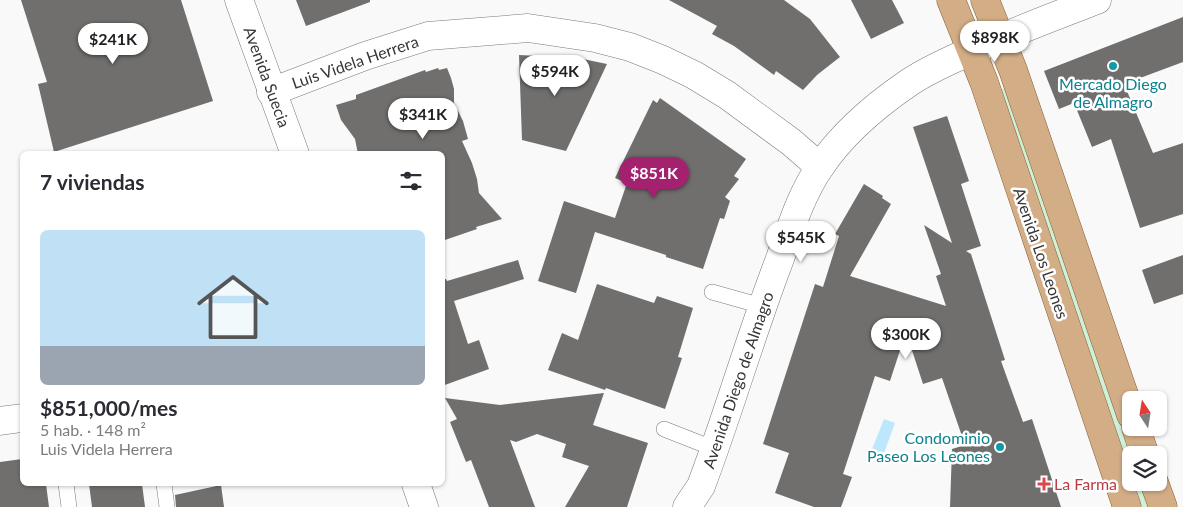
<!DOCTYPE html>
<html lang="es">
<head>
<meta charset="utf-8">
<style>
	body { margin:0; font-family:Lato,sans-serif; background:#f2f2f3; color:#2b2b33; height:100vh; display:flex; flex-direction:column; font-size:19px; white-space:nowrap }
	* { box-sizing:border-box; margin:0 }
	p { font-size:16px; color:#7c7c81 }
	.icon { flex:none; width:28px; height:28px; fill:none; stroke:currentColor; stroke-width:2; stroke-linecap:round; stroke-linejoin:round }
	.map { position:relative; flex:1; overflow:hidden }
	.drawer { position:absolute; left:20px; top:151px; width:425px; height:335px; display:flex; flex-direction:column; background:#fff; border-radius:8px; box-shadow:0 1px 4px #0004 }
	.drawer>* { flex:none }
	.needle { width:32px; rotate:348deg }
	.tools { position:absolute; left:1122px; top:391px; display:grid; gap:10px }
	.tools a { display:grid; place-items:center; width:45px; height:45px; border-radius:8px; background:#fff; box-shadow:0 1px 4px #0004; font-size:25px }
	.price { position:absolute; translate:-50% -42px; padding:0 11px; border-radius:18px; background:#fff; color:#222; font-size:16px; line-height:32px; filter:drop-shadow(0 1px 2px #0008) }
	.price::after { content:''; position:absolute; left:50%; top:30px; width:15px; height:11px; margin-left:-8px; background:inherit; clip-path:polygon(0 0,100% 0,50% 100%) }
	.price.active { background:#a42170; color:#fff }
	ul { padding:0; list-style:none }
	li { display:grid; align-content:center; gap:10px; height:265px; padding:0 20px }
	li span { display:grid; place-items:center; height:155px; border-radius:8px; color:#555 }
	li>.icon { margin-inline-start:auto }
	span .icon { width:90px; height:90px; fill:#fffc; stroke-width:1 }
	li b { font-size:21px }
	h2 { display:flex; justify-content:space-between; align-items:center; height:60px; padding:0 20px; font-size:21px }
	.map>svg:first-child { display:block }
	.green { fill:#cef1d9 }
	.water { fill:#bde7fc }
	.building { fill:#706f6e }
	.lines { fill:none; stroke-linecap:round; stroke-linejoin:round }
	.service-casing { stroke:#79797a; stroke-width:16 }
	.minor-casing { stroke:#79797a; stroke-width:29 }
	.tertiary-casing { stroke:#79797a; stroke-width:29 }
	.primary-casing { stroke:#886036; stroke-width:29 }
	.service { stroke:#fff; stroke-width:15 }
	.minor { stroke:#fff; stroke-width:28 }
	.tertiary { stroke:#fff; stroke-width:28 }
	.primary { stroke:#d2ad86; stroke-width:28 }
	.culture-dot { fill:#0f9aa8; stroke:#fff; stroke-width:2 }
	.health-dot { fill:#e0444e; stroke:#fff; stroke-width:2 }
	.labels { text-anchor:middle; stroke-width:5; stroke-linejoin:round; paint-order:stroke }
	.street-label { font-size:16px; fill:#353536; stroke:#fff }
	.culture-label { font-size:16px; fill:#0d838f; stroke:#fff }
	.health-label { font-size:16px; fill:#be3a42; stroke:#fff; text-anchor:start }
</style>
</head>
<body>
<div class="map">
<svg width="1183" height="507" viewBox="0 0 1183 507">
	<rect width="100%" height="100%" fill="#f9f9fa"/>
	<g class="green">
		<polygon points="1006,87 1132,455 1131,475 1001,90"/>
		<polygon points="1134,483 1141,483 1149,507 1142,507"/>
	</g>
	<polygon class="water" points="884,419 895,423 881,461 869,457"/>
	<g class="building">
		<polygon points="21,0 181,0 213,101 54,152 38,84 47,82"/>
		<polygon points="296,0 370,0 370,2 306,26"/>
		<polygon points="669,0 784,0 810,19 840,57 817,75 803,90 776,71 774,75 734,46 712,34 717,26"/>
		<polygon points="851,0 892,0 904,23 871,39"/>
		<polygon points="1183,17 1183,62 1124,84 1153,153 1183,143 1183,214 1140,228 1111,139 1092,147 1074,103 1059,109 1044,71"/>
		<polygon points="519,55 578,58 607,64 566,151 522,140"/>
		<polygon points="438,68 439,70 447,68 451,78 454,89 454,103 463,121 468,139 462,141 472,163 477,179 479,193 502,219 476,227 477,229 442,241 442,154 358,154 355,139 341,120 336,105 356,99 356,95 425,70 426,72"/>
		<polygon points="660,98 746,159 734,176 739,179 725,197 730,201 724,219 720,218 703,269 666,257 666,255 595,232 576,293 538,281 564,201 615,218 627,183 615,178 653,100 657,103"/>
		<polygon points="947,116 969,181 961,184 981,246 966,251 971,254 1005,360 1001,361 1023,422 1032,419 1061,507 950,507 952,449 965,445 942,378 923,384 906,332 890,381 875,376 843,474 852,477 841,507 814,507 775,493 789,453 763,444 815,284 823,287 839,236 835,234 864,184 883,196 882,198 891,204 850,276 946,306 936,276 941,274 924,225 952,243 913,127"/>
		<polygon points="1183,255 1183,294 1154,304 1142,270"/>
		<polygon points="518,260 524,279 454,301 468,344 479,340 489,369 442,386 442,279 446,279 447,281"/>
		<polygon points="597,284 654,303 657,296 693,308 678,357 682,358 665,409 606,388 605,390 548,370 562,333 578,340"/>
		<polygon points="604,393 593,425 648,443 627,507 565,507 589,466 562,457 566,444 537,434 516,442 510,440 535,507 489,507 471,460 466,462 450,422 457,419 445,398 500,405"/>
		<polygon points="22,459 22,484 46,484 49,507 0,507 0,462"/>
		<polygon points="89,484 142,484 145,507 92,507"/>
		<polygon points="221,485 224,507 176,507 175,495"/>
	</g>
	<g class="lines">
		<defs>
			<g id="service">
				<polyline points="712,292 762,306"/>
				<polyline points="664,429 715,449"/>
				<polyline points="66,484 69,507"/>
				<polyline points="164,484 167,507"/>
			</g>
			<g id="minor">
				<polyline points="271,92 365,56 428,36 528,28 595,38 630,47 663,60 694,75 727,95 791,142 820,167"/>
				<polyline points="0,421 22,418"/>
			</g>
			<g id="tertiary">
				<polyline points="239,0 295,154"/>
				<polyline points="416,484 424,507"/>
				<path d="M687 507 701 486C729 412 750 337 778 264 790 231 800 196 820 167 842 134 875 106 907 84 927 70 949 61 971 51 1012 32 1055 16 1097 0"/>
			</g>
			<g id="primary">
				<polyline points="951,0 984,82 1127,507"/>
				<polyline points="985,0 1013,70 1131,415"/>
				<polyline points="1136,428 1145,455"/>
				<polyline points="1154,482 1163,507"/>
			</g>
		</defs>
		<use href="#service" class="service-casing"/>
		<use href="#minor" class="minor-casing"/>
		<use href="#tertiary" class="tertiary-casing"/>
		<use href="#primary" class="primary-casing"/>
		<use href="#service" class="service"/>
		<use href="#minor" class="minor"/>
		<use href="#tertiary" class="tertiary"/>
		<use href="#primary" class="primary"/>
	</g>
	<g class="culture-dot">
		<circle cx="1113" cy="66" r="5"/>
		<circle cx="1000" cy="447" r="5"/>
	</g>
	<path class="health-dot" d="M1041.5 476.5h5v5h5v5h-5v5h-5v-5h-5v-5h5z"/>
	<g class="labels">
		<g class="street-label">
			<text transform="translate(355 62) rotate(-19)" y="6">Luis Videla Herrera</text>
			<text transform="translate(267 77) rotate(70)" y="6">Avenida Suecia</text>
			<text transform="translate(1041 253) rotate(71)" y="6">Avenida Los Leones</text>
			<text transform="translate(738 380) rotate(-71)" y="6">Avenida Diego de Almagro</text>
		</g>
		<g class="culture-label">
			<text x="1113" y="90">Mercado Diego<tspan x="1113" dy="18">de Almagro</tspan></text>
			<text x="990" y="444" text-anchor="end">Condominio<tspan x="990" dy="18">Paseo Los Leones</tspan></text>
		</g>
		<g class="health-label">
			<text x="1054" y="490">La Farma</text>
		</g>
	</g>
</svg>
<div class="tools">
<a><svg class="needle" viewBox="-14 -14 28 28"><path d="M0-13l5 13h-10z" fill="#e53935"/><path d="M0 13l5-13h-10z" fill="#7c7c81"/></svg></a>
<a><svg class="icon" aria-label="layers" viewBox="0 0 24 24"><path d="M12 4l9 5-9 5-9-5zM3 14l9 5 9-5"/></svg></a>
</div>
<b class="price" style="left:995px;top:63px">$898K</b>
<b class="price" style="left:113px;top:65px">$241K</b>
<b class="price" style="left:555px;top:97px">$594K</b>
<b class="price" style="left:423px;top:140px">$341K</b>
<b class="price active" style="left:654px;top:199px">$851K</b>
<b class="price" style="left:801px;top:263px">$545K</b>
<b class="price" style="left:906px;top:360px">$300K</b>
<section class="drawer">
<h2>7 viviendas<svg class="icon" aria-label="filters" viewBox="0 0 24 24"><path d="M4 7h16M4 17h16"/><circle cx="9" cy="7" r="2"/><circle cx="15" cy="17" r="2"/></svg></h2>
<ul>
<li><span style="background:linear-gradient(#bfe0f5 75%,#9aa5b1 0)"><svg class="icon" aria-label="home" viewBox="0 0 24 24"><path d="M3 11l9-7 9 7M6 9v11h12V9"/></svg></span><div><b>$851,000/mes</b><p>5 hab. · 148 m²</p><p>Luis Videla Herrera</p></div></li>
</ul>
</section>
</div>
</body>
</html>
